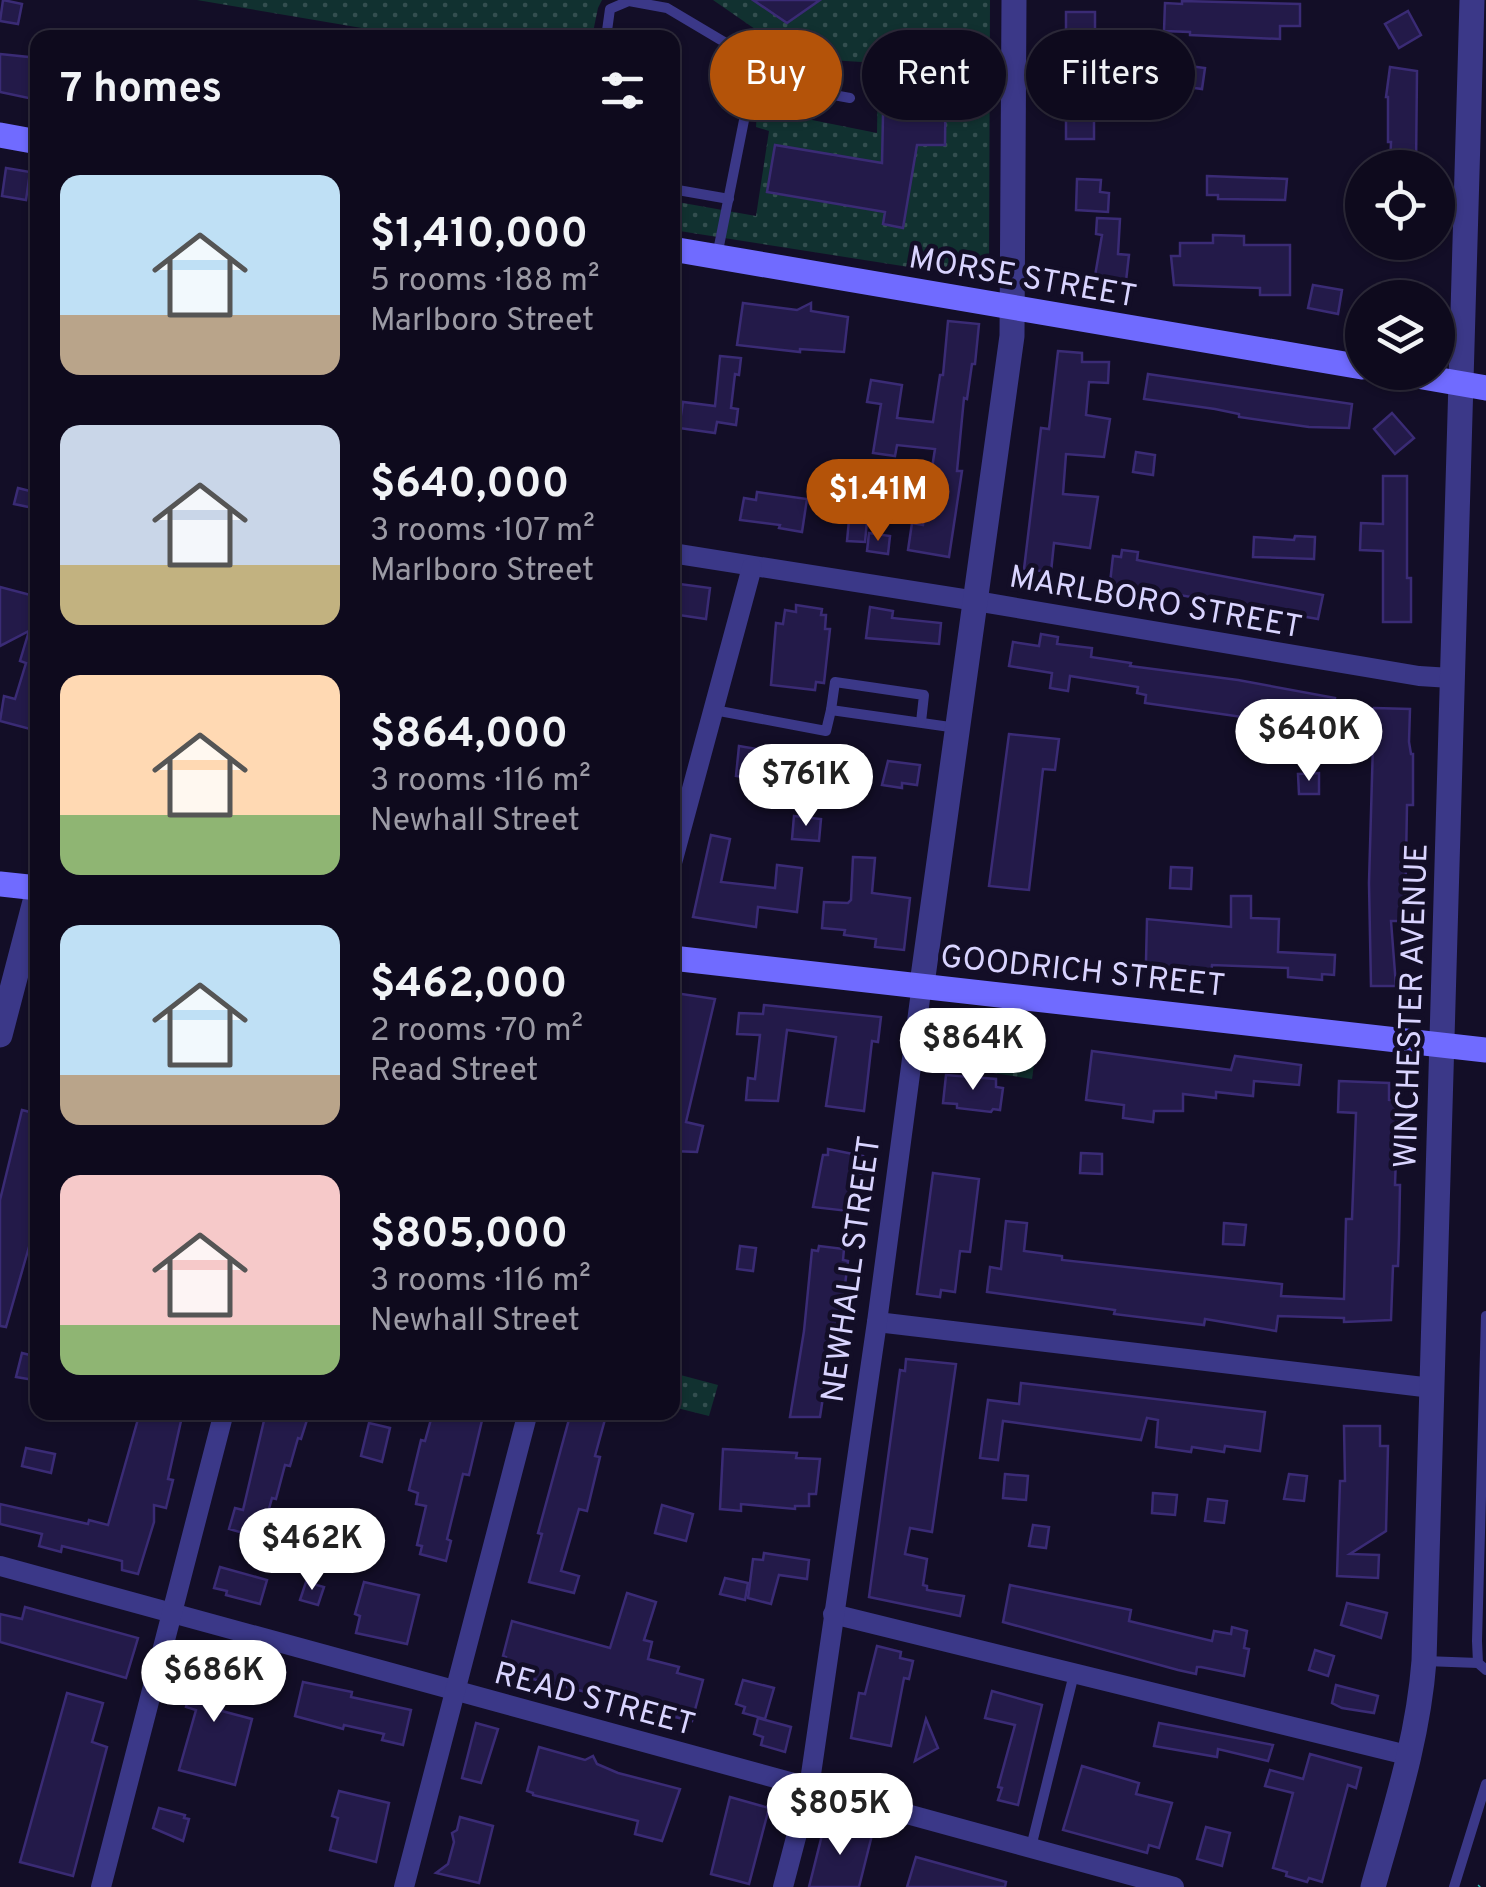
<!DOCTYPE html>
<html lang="en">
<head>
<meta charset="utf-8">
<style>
	body { margin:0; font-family:Overpass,sans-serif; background:#1c182a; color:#f1f3f6; height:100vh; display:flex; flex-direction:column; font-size:38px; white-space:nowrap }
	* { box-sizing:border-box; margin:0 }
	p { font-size:32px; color:#9b9aa4 }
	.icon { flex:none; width:55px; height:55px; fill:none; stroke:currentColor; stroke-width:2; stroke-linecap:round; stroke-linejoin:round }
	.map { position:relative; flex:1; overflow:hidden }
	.drawer { position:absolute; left:30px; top:30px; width:650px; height:1390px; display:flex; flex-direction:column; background:#0e0a1d; border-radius:20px; box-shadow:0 2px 8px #0004,0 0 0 2px #2e2b3b }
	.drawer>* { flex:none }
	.guide { position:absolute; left:710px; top:30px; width:625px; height:90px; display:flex; gap:20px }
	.buttons { position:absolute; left:1345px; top:150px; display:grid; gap:20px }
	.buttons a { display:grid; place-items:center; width:110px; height:110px; border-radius:50%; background:#0e0a1d; box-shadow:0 2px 8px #0004,0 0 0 2px #2e2b3b; font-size:50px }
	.price { position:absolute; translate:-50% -85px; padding:0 22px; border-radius:35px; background:#fff; color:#222; font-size:32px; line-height:65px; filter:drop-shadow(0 2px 5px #0008) }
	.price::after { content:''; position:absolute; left:50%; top:60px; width:30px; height:22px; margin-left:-15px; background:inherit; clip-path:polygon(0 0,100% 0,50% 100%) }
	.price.selected { background:#b45309; color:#fff }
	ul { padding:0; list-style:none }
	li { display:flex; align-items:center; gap:30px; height:250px; padding:0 30px }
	li span { display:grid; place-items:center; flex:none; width:280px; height:200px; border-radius:20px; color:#555 }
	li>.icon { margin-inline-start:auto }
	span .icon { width:120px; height:120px; fill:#fffc; stroke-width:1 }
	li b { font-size:42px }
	h2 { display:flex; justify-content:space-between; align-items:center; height:120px; padding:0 30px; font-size:42px }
	.tag { padding:0 35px; border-radius:45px; background:#0e0a1d; box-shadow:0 2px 8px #0004,0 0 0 2px #2e2b3b; font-size:35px; line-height:90px }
	.tag.selected { background:#b45309; color:#fff }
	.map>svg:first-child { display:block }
	.green { fill:url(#green-dots); fill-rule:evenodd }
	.building { fill:#231a49; stroke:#3a2b75; stroke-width:2.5 }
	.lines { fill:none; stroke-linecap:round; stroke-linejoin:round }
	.path { stroke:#2bbdb4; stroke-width:4; stroke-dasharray:5 8; stroke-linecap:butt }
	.service { stroke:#3b3888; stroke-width:10 }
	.minor { stroke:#3b3888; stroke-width:20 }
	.tertiary { stroke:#3b3888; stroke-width:25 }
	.secondary { stroke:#706bff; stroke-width:25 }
	.labels { text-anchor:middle; stroke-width:9; stroke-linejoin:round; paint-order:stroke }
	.street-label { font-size:32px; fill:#d9d4ff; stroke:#130e27 }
</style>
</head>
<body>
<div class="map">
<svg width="1486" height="1887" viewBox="0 0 1486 1887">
	<defs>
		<pattern id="green-dots" width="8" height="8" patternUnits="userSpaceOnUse" patternTransform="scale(2.5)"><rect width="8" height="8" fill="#113130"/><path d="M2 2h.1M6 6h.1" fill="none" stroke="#334e4f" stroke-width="1.8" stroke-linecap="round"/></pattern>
	</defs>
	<rect width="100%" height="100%" fill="#130e27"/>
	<g class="green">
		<polygon points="197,0 602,0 598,8 592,37 415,37"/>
		<path d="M713 0H753L787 22 820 0H990L989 275 979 278 673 230 672 201 756 216 769 131 756 127 757 109 877 133 878 63 797 58ZM894 48H946L945 144 914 145 903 227 883 224 885 212 767 192 775 145 882 163 884 70 894 69Z"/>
		<polygon points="948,1018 1039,1030 1032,1079 940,1065"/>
		<polygon points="673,1373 718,1385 709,1416 673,1407"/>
	</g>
	<g class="building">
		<polygon points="3,0 22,4 18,24 0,21"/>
		<polygon points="753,0 820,0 787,23"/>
		<polygon points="1182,1 1300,4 1300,26 1280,26 1280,39 1190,35 1190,32 1164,31 1165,3 1182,4"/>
		<polygon points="1408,11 1421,35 1399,48 1385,24"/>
		<polygon points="1066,12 1095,12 1095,68 1105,68 1105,86 1094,86 1094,139 1066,139"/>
		<polygon points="894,48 946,48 945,145 917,145 903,228 883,224 885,212 767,192 775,145 882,163 884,69 894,69"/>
		<polygon points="0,54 38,58 38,100 0,92"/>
		<polygon points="1182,65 1205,68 1202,89 1179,86"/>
		<polygon points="1390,67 1417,71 1416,168 1390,168 1391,142 1388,142 1388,97 1386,97"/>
		<polygon points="6,168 30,172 26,200 2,196"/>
		<polygon points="1207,176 1287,179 1285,200 1218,199 1218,195 1207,195"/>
		<polygon points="1077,179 1101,180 1100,192 1109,193 1108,212 1076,210"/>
		<polygon points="1097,218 1120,219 1118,254 1129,255 1126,281 1095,276 1102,235 1096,234"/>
		<polygon points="1213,235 1244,236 1244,245 1290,245 1290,295 1260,295 1260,288 1174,285 1171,256 1180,256 1180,243 1213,243"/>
		<polygon points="1313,285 1342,290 1338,314 1308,308"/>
		<polygon points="743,303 797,310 811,303 811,311 848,317 844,352 800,349 800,352 737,345"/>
		<polygon points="948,321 979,324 975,364 972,364 967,399 964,398 957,471 962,471 949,557 908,550 912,523 923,525 935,449 897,445 895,456 873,453 881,404 867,402 871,380 902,385 897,418 933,422 940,375 943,375"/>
		<polygon points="1058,351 1082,353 1082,362 1109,362 1108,383 1089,382 1086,415 1110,419 1104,457 1066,454 1063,494 1098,497 1090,548 1054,543 1051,572 1024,569 1041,428 1049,429"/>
		<polygon points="720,356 741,358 739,375 735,374 731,408 738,409 736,425 717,422 715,433 679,428 683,402 715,406"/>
		<polygon points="1148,374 1352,404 1349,428 1309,427 1239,417 1239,414 1215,409 1144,399"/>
		<polygon points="1392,413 1414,438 1395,454 1374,429"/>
		<polygon points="1136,452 1155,455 1153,475 1133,472"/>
		<polygon points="1383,476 1407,476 1407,578 1411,578 1411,622 1383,622 1383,551 1360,550 1361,523 1383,524"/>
		<polygon points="18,488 38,493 38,509 14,504"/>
		<polygon points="757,492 807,499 802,532 779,528 780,525 740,520 744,498 756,500"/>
		<polygon points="851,499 869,500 865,542 847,541"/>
		<polygon points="869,533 890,536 888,554 867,551"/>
		<polygon points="1295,536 1315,537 1314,559 1253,557 1254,537 1294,540"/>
		<polygon points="1122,550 1138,552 1137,560 1323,595 1318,619 1110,583 1113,556 1121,557"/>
		<polygon points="672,583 710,588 706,619 672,614"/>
		<polygon points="0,587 38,597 38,714 34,730 0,721 4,696 15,699 26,663 20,661 29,631 0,646"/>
		<polygon points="796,605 822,609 821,615 826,615 825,629 830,629 824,683 816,682 815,690 771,685 776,623 783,624 785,610 796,612"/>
		<polygon points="870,607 893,611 892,618 941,623 939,644 866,638"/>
		<polygon points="1041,634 1058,637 1057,644 1092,648 1091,657 1131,663 1130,666 1238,680 1335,698 1330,725 1256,719 1145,703 1146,695 1137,693 1138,687 1070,676 1068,691 1050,688 1052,673 1009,666 1013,642 1039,646"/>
		<polygon points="1374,708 1410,709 1409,742 1411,754 1413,754 1413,805 1407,805 1405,921 1391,921 1396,986 1371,986 1369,883"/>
		<polygon points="1009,734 1059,739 1055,770 1043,769 1029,890 989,886"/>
		<rect x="1316" y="736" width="20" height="19"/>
		<polygon points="739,746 793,755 790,773 780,771 779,783 736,776"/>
		<polygon points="888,761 920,765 917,785 902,783 902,788 882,785"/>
		<polygon points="1319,773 1319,794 1299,794 1298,774"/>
		<polygon points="794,816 821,819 819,841 792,839"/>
		<polygon points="711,835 730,839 721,882 775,888 777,865 802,868 797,912 758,907 756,927 693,917"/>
		<polygon points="853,857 875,858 872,893 910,898 904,950 875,947 876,939 844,935 845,930 822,928 824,902 848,903 851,900"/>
		<polygon points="1171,867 1192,868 1191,889 1170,888"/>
		<polygon points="1231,896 1251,896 1251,918 1279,919 1278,952 1335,955 1334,975 1322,974 1322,980 1288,977 1288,968 1212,965 1211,976 1151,969 1146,961 1147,919 1231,927"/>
		<polygon points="675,993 715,999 686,1122 703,1126 697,1152 672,1151"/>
		<polygon points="764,1005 881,1017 878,1042 872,1041 864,1111 826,1106 836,1037 787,1030 778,1101 746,1100 748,1078 755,1079 760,1035 737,1034 739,1013 763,1014"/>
		<polygon points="1092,1051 1231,1070 1235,1056 1301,1065 1299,1085 1254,1081 1253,1096 1216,1092 1216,1098 1183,1094 1183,1111 1154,1111 1153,1122 1123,1118 1124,1105 1086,1100"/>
		<polygon points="946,1075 996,1079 996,1087 1003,1088 1000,1110 993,1109 991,1112 957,1108 957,1104 943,1103"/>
		<polygon points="1339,1081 1389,1083 1389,1100 1398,1101 1395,1185 1400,1185 1399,1238 1398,1266 1393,1266 1391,1320 1344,1322 1344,1318 1278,1316 1276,1331 1205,1319 1204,1325 1114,1314 1115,1310 987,1292 990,1267 1001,1269 1006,1221 1027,1223 1024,1251 1062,1256 1062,1260 1282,1284 1281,1296 1344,1299 1346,1219 1352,1219 1356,1113 1338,1112"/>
		<polygon points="22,1110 38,1114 38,1242 31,1240 6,1327 0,1326 0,1200"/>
		<polygon points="828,1149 863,1156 857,1209 849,1208 848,1211 813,1207 823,1155 828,1155"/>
		<polygon points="1081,1153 1102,1154 1102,1174 1080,1173"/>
		<polygon points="933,1173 979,1179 970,1252 960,1251 955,1292 941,1290 940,1297 917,1294"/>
		<polygon points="1224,1223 1246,1225 1244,1245 1223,1244"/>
		<polygon points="740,1246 756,1248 753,1271 737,1269"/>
		<polygon points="819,1246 844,1249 843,1260 848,1261 839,1333 833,1332 820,1417 790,1417 804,1331 812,1250 818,1251"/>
		<polygon points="22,1353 38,1357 34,1380 16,1377"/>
		<polygon points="906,1359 956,1364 932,1532 910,1528 905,1554 927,1559 923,1585 927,1586 927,1590 964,1596 960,1616 869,1597 900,1370 905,1371"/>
		<polygon points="1021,1383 1265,1412 1260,1451 1225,1446 1224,1452 1192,1447 1191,1452 1156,1447 1158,1420 1147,1418 1141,1440 1003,1421 998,1460 980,1458 988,1400 1019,1404"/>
		<polygon points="140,1412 183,1412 168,1479 173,1480 166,1508 154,1505 154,1522 138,1574 122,1570 122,1561 62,1546 61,1552 39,1546 42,1534 0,1524 0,1504 88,1524 89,1520 108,1525"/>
		<polygon points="266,1412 307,1420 301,1439 298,1438 290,1466 285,1465 276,1499 272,1498 261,1538 229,1529 235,1508 243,1510"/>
		<polygon points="433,1412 484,1412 469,1475 463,1474 447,1539 451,1541 446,1561 420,1554 422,1546 417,1545 426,1506 416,1504 418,1493 409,1490 421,1440 425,1441"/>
		<polygon points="571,1412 607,1412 595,1456 600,1457 587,1511 579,1509 561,1571 579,1576 574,1593 529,1582 542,1534 538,1533"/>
		<polygon points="369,1423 390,1428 382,1462 361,1456"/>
		<polygon points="1344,1426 1380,1426 1380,1446 1388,1446 1386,1531 1350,1554 1379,1555 1378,1578 1337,1576 1340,1481 1345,1481"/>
		<polygon points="26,1448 55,1454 51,1473 22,1466"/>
		<polygon points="723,1449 797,1453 796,1458 820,1459 816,1494 809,1494 809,1506 795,1506 795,1509 741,1504 741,1511 720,1509"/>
		<polygon points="1005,1474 1028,1476 1026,1500 1003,1498"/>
		<polygon points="1289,1474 1307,1476 1304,1501 1284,1499"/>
		<polygon points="1153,1493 1177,1495 1175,1515 1152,1513"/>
		<polygon points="1208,1499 1227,1501 1224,1523 1205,1521"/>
		<polygon points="662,1505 693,1514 686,1541 655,1533"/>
		<polygon points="1033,1525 1049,1527 1046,1548 1029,1546"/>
		<polygon points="764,1553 809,1560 807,1579 779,1575 771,1604 748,1598 753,1559 763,1560"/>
		<polygon points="220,1567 267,1580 260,1604 226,1595 227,1591 214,1588"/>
		<polygon points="725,1578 748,1583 745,1600 720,1594"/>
		<polygon points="306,1582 324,1587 318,1605 300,1600"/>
		<polygon points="364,1582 419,1595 407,1644 356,1633 360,1616 355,1614"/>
		<polygon points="1010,1585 1131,1610 1129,1621 1212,1641 1214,1631 1231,1634 1232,1627 1247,1631 1244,1648 1249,1649 1244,1676 1201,1667 1197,1667 1196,1674 1178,1670 1003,1622"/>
		<polygon points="627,1593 656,1602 644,1640 652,1642 648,1659 679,1667 677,1673 703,1680 692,1721 653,1712 641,1708 642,1704 599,1690 598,1695 504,1672 506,1657 503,1656 512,1621 610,1648"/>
		<polygon points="1347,1603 1387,1613 1381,1638 1341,1625"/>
		<polygon points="25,1607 138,1638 126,1678 0,1642 0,1614 22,1619"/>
		<polygon points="877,1646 901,1652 900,1658 913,1661 909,1679 904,1678 891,1746 851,1738 859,1693 865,1694"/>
		<polygon points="1315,1650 1334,1656 1328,1676 1309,1670"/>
		<polygon points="212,1652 233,1658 220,1705 223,1706 222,1711 252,1719 235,1785 179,1770 196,1710 186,1707 200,1654 211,1657"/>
		<polygon points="743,1680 774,1688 765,1719 743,1713 745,1707 736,1704"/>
		<polygon points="303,1682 352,1692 351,1697 411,1710 403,1745 382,1740 384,1734 344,1725 343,1729 295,1716"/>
		<polygon points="1336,1685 1378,1696 1374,1713 1342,1708 1332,1703"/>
		<polygon points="992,1691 1042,1705 1018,1805 998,1800 1002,1788 998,1787 1015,1725 985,1718"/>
		<polygon points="67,1693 103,1703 92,1742 107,1747 73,1876 20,1862"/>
		<polygon points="758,1718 791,1727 785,1752 761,1745 763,1737 754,1734"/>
		<polygon points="926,1719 938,1748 915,1761"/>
		<polygon points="476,1723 498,1729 481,1783 462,1778"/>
		<polygon points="1159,1723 1273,1745 1268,1761 1218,1749 1217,1757 1154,1746"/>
		<polygon points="539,1747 585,1760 593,1756 597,1764 618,1773 680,1789 662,1841 635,1834 638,1821 533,1795 533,1793 527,1791"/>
		<polygon points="1310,1754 1361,1768 1356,1788 1348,1785 1322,1882 1309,1878 1307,1882 1286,1876 1287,1872 1273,1868 1293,1793 1265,1786 1270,1770 1303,1779"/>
		<polygon points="1082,1766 1139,1783 1136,1794 1172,1803 1159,1848 1149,1845 1147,1853 1063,1830"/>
		<polygon points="339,1791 389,1803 376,1862 330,1850 338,1818 332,1816"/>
		<polygon points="730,1797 769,1808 749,1884 711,1874"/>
		<polygon points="159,1808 185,1815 184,1818 189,1819 183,1841 153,1828"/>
		<polygon points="460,1817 493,1826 479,1883 436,1873 448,1864 454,1842 452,1833 457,1830"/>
		<polygon points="825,1823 872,1835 859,1887 809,1887"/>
		<polygon points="1206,1827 1230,1833 1222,1866 1197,1859"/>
		<polygon points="916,1857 1006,1882 1005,1887 907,1887"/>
	</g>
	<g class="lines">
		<polyline class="path" points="1479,1887 1480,1886"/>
		<g class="service">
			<polyline points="606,38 610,9 629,1 667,8 736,49 752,80"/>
			<polyline points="672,189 729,199"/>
			<polyline points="717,256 752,80 850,98"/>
			<polyline points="714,710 826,731 831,710 957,728"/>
			<polyline points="831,710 835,682 924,695 921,722"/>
			<polyline points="1486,1316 1477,1641 1478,1663 1486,1670"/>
			<polyline points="1425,1661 1478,1663"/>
			<polyline points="1031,1847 1074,1674"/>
			<polyline points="1454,1887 1486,1784"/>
		</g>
		<g class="minor">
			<polyline points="672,553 976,601 1419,676 1451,678"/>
			<polyline points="672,863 752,567"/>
			<polyline points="877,1322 1432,1388"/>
			<polyline points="0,1566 1174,1887"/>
			<polyline points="833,1614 1411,1756"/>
			<polyline points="101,1887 224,1412"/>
			<polyline points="404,1887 528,1412"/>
			<polyline points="783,1887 809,1788 877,1322 922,984"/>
		</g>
		<g class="tertiary">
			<polyline points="922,984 1012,336 1014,0"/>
			<polyline points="0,1035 38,890"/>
			<path d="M1373 1887C1394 1812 1418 1740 1424 1661L1472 0"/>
		</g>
		<g class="secondary">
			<polyline points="0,135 38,142"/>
			<polyline points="672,249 1362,367"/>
			<polyline points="1394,372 1486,388"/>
			<polyline points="0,884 38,888"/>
			<polyline points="672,958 1486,1050"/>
		</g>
	</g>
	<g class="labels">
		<g class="street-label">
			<text transform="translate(1023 276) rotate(10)" y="11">MORSE STREET</text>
			<text transform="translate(1156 601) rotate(10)" y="11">MARLBORO STREET</text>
			<text transform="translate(1083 970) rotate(6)" y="11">GOODRICH STREET</text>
			<text transform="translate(1410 1006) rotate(-88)" y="11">WINCHESTER AVENUE</text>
			<text transform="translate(850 1269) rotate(-82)" y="11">NEWHALL STREET</text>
			<text transform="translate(595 1698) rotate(15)" y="11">READ STREET</text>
		</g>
	</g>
</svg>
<div class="buttons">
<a><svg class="icon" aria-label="locate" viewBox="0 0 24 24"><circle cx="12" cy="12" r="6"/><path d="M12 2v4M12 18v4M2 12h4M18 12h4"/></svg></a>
<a><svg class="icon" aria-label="layers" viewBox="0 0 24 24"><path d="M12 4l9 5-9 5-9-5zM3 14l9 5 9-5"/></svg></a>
</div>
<b class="price selected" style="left:878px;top:544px">$1.41M</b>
<b class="price" style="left:1309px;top:784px">$640K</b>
<b class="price" style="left:806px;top:829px">$761K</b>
<b class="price" style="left:973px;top:1093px">$864K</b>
<b class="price" style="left:312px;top:1593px">$462K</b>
<b class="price" style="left:214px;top:1725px">$686K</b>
<b class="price" style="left:840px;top:1858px">$805K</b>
<div class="guide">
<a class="tag selected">Buy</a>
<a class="tag">Rent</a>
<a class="tag">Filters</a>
</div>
<section class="drawer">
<h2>7 homes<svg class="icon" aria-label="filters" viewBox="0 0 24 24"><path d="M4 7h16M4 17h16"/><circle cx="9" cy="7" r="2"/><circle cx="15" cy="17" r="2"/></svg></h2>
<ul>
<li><span style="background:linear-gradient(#bfe0f5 70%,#b9a48a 0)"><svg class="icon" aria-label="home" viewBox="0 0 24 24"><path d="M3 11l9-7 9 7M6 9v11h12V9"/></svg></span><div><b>$1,410,000</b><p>5 rooms · 188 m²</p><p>Marlboro Street</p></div></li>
<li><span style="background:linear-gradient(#c9d6e8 70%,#c2b280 0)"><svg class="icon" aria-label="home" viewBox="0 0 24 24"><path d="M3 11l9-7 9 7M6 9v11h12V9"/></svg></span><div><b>$640,000</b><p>3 rooms · 107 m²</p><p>Marlboro Street</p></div></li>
<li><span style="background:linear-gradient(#ffd9b3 70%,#8fb573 0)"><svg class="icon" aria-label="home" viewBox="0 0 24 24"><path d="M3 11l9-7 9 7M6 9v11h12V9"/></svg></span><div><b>$864,000</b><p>3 rooms · 116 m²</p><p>Newhall Street</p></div></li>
<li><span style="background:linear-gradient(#bfe0f5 75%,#b9a48a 0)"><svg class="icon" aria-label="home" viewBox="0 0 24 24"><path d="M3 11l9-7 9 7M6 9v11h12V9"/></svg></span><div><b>$462,000</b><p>2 rooms · 70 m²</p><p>Read Street</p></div></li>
<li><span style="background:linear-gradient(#f6c9c9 75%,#8fb573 0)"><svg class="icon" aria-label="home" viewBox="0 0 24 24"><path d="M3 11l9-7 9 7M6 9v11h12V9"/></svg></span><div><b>$805,000</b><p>3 rooms · 116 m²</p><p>Newhall Street</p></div></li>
</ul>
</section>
</div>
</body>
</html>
